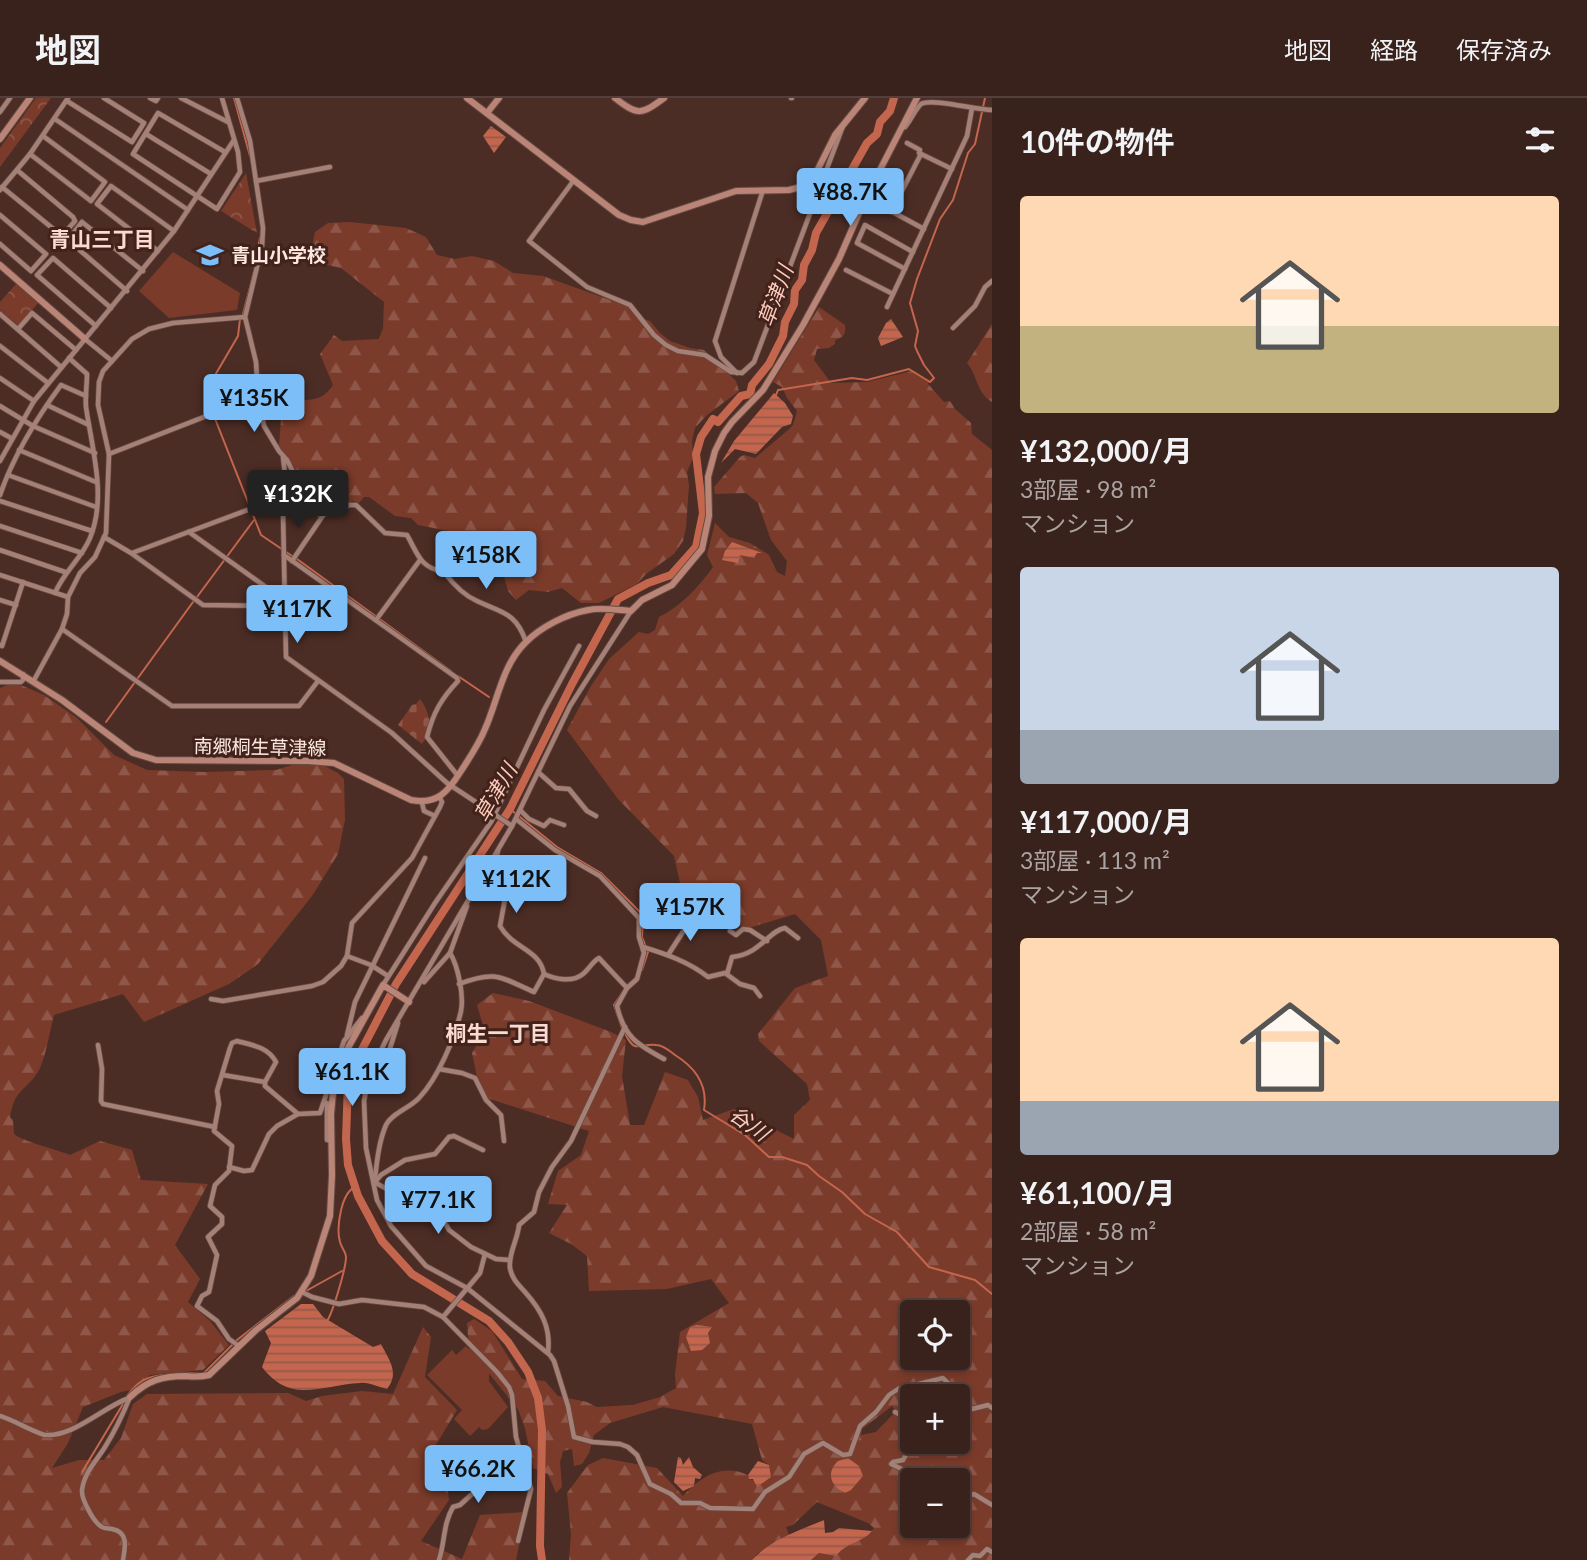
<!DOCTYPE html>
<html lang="ja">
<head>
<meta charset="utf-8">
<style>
	body { margin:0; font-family:Lato,"Noto Sans JP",sans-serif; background:#402a25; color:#f1f3f6; height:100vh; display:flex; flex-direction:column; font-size:26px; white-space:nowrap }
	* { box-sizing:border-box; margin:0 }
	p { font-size:23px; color:#aba4a3 }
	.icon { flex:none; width:38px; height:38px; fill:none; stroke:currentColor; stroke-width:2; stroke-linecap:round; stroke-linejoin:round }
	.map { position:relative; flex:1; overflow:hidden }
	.drawer { display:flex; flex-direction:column; background:#39221c; width:595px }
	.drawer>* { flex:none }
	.fabs { position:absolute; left:900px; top:1202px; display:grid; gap:14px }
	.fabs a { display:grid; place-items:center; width:70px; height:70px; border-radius:7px; background:#39221c; box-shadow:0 4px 10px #0003,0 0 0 2px #533f3b; font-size:35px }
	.price { position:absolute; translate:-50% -60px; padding:0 16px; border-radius:7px; background:#7bbef8; color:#111; font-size:23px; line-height:46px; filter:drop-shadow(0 2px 4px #0008) }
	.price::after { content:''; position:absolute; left:50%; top:42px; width:21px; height:16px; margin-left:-10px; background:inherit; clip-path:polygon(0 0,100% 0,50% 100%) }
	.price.current { background:#222; color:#fff }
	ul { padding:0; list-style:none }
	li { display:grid; align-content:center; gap:14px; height:371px; padding:0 28px }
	li span { display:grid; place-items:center; height:217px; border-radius:7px; color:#555 }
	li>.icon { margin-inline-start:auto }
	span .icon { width:126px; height:126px; fill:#fffc; stroke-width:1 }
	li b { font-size:30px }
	h2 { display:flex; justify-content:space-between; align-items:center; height:84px; padding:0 28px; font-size:30px }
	header { display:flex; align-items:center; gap:42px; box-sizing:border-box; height:98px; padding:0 35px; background:#39221c; border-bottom:2px solid #533f3b }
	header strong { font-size:33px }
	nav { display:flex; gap:38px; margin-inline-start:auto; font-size:24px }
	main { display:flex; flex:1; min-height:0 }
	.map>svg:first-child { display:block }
	.forest { fill:url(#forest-firs); fill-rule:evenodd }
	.cemetery { fill:url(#cemetery-stones) }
	.park { fill:url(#park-crowns) }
	.pitch { fill:#7b3b2a }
	.water { fill:url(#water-rules) }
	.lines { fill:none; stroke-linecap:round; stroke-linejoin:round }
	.stream { stroke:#c4664e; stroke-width:2 }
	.river { stroke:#c4664e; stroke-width:8 }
	.street-casing { stroke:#654b44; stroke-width:6 }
	.secondary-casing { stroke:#654b44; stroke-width:8 }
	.street { stroke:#a58076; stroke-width:4.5 }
	.secondary { stroke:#ba8577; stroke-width:6 }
	.labels { text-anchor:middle; stroke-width:6; stroke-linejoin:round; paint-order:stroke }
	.poi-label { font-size:19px; font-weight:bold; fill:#fde8e2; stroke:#41231b; text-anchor:start }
	.street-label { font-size:19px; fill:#fde8e2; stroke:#41231b }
	.neighbourhood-label { font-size:21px; font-weight:bold; fill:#fbdad2; stroke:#41231b }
	.water-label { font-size:21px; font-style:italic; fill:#ffcbbd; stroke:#41231b }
</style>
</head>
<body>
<header>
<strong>地図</strong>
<nav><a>地図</a><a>経路</a><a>保存済み</a></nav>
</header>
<main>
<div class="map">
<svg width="992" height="1462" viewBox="0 0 992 1462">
	<defs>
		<pattern id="forest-firs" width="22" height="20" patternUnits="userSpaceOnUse" patternTransform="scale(1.75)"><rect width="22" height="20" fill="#7b3b2a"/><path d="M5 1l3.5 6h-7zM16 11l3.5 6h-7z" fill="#8f5749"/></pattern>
		<pattern id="cemetery-stones" width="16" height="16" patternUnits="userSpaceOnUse" patternTransform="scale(1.75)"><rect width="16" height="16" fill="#7b3b2a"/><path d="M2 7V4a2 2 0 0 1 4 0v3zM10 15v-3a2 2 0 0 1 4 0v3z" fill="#8f5749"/></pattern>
		<pattern id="park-crowns" width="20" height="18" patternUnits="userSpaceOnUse" patternTransform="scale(1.75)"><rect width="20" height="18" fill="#7b3b2a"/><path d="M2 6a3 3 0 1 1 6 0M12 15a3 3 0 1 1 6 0" fill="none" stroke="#8f5749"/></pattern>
		<pattern id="water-rules" width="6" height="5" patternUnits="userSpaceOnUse" patternTransform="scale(1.75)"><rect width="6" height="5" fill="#c4664e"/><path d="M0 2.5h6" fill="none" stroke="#94594a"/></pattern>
	</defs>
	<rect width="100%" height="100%" fill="#4c2d25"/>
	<g class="forest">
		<path d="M350 124 406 130 426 139 437 157 455 161 472 158 494 163 513 175 543 178 627 208 636 218 650 223 660 235 670 243 690 250 704 252 736 283 739 293 707 317 695 330 692 343 693 360 687 374 689 387 686 430 683 443 674 456 646 476 637 486 599 505H581L562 490 548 494 529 492 516 502 508 493 502 471 503 458 491 442 482 438H462L454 434 418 427 411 420 395 418 369 399H364L359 405 353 403 340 411 322 413 316 411 302 399 300 385 289 362 279 348 281 320 268 313 275 297 280 294 299 298V302C316 302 323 301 333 287L320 256 334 237 342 243 379 241 383 230 384 204 341 170 323 166 312 149 315 134 328 125Z"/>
		<path d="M819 209 845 227C846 236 844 239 835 242V246L829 250 817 251 814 262 831 285 867 284 912 273 929 284 928 286 944 304 950 303 955 311 971 325 972 336 992 352V1462H811L819 1455 836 1457C848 1443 863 1444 874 1430L868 1425 817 1404 793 1427 786 1429 789 1437 758 1455 752 1462H569L571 1436 567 1395 588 1367 603 1360 657 1370 683 1398C701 1379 721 1365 748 1377L749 1381 761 1384 769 1367 762 1362 752 1326 663 1309 610 1325 594 1337 589 1355 582 1366 574 1368 572 1351 563 1353 560 1364 562 1389 556 1395 548 1376 533 1370 525 1330 518 1311 469 1251 467 1225 474 1221 492 1233 522 1281 545 1283 558 1298 587 1304 597 1309 633 1307 660 1299 676 1290 675 1277 680 1234 729 1205 711 1181 667 1191 589 1193 587 1158 571 1146 549 1135 567 1107 548 1106 558 1073 581 1057 589 1033 487 1000 477 979 472 955 485 934 477 907 493 895 529 903 611 934 626 942 622 978 630 1027H644L665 974 688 982 698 999 703 1022 734 1011 794 1041V1017L810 1002 807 986 759 943 758 936 795 890 828 878 821 842 795 816 742 832 727 806 688 805 680 785 674 758 618 701 567 632 591 588 609 561 639 534 648 536 655 532 659 519C680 509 699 489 713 469L707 457 715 425 729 439 750 445 769 457 777 474 785 478 787 463 771 442 758 405 746 395 715 396 714 389 740 359 744 357 755 360 787 333 793 327 797 313 787 300 782 289 773 284ZM912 1214H957V1260H912ZM912 1298H957V1344H912ZM892 1308 896 1313 876 1334 861 1337 862 1331ZM912 1382H957V1428H912Z"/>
		<path d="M992 226V304C976 294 978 278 967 265Z"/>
		<path d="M14 584 44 597 77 620 114 657 147 672 204 674 276 672 311 661 338 675 344 681 345 722 338 756 312 798 258 866 229 886 144 924 123 896 54 917C50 932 46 959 39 972 27 993 15 989 10 1019L13 1022 14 1036C24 1044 55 1051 70 1057L100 1043 132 1052 141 1082 208 1086 175 1147 200 1181 188 1204 210 1223 229 1247 203 1272 150 1277 135 1291 121 1294 83 1309 68 1345 52 1370 79 1362H104L121 1340 133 1306 147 1296 288 1295 306 1303 322 1298 362 1293 393 1296 423 1229 431 1239 425 1279 457 1312 428 1360 431 1365 446 1374 449 1402 421 1443 462 1461 480 1417 526 1414 516 1462H0V590Z"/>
	</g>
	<path class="cemetery" d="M420 601C430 614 434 632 422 646L398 627 412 607 416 606Z"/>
	<g class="park">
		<polygon points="36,0 51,0 0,69 0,50"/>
		<polygon points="246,75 257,135 221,113"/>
		<polygon points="17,185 39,204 18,228 0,212 0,204"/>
	</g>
	<g class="pitch">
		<polygon points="173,154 240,195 237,212 169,220 139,193"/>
		<polygon points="466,1248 489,1273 489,1283 508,1309 488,1331 482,1332 479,1329 470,1338 454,1321 462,1312 427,1277 452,1252 456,1257"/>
	</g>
	<g class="water">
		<polygon points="491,28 506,39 494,55 483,38"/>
		<polygon points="891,221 903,239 881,248 878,240 886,225"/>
		<polygon points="774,295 785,305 793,318 791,326 782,329 756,356 735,351 721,365 734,343"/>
		<polygon points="732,444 762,455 757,455 754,460 740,457 738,465 722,462 725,453"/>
		<path d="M301 1206H313L323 1219 373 1249 381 1246C389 1262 400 1275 387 1291 378 1289 369 1284 360 1285 321 1287 291 1307 262 1269L271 1245 265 1233Z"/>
		<polygon points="697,1227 712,1229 708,1235 710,1245 702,1252 691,1253 686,1239 690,1229"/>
		<polygon points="678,1359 681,1360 683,1367 689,1359 693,1369 702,1377 700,1381 695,1380 694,1388 683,1393 674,1384"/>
		<path d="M848 1360 859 1368 863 1378 851 1392 845 1395C830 1388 826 1374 838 1363Z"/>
		<polygon points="758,1363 769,1367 771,1379 757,1389 753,1381 749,1381 748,1377"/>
		<path d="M824 1422 825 1435 833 1434 839 1430 872 1433C862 1445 848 1443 836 1458L819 1455 811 1462H752C770 1442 800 1432 824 1422Z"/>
	</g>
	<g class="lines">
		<g class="stream">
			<polyline points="234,0 250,58"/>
			<polyline points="256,162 260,140"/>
			<polyline points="243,216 254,174"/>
			<polyline points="240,221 238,238 214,279 208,296 210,308 261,437 292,458"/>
			<polyline points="776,297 778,292 852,280 867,282 909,271 930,284 934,280 924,267 917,253 915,248 918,233 910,205 917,181 940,121 953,102 968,55 975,46 985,0"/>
			<polyline points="297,461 451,573"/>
			<polyline points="197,499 254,422"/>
			<polyline points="458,578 489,599"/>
			<polyline points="106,624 193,504"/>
			<polyline points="510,711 557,749 601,775 640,814 643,820 642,839 648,854 642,872"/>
			<polyline points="622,930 614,907 626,889"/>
			<path d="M625 935C635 957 639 945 656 947 663 947 670 953 675 957 696 970 708 988 704 1012L745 1037 769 1059H782L807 1067 819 1078 842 1094 865 1116 897 1134 929 1169 975 1182 992 1196"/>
			<polyline points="306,1193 342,1173"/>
			<path d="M327 1223C333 1214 346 1170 346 1159 346 1154 341 1149 340 1144 336 1130 341 1095 355 1089"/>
			<polyline points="186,1275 203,1276 237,1242 294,1198"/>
			<path d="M127 1298C137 1284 145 1279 163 1277"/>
			<polyline points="82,1374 123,1306"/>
		</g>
		<polyline class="river" points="542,1462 540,1448 542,1332 538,1300 528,1274 508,1244 489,1223 412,1176 382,1143 358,1098 348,1067 346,1041 348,984 356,963 396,886 510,711 572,586 618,501 648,485 671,477 696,449 703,415 696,356 701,339 713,321 718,324 741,298 750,296 752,287 769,266 783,238 785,224 794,206 795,192 802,182 804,167 812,152 816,135 867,45 877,36 880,24 890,13 894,0"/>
		<defs>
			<g id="street">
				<polyline points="150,0 156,3 158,0"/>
				<polyline points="181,0 228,24"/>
				<polyline points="222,0 238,54 240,74 217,111 133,56 158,15 225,54"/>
				<path d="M237 0 250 43 263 130 262 148 245 219 256 264 258 298 264 328 279 353 287 362 297 382 301 402 311 407 318 416H324L342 412 349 407H356L385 435 407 437C418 456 419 469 444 474 453 486 463 497 477 503 502 515 516 514 526 544"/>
				<polyline points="791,0 792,0"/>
				<polyline points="67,3 132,44 144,25 104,0"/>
				<polyline points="0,14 10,0"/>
				<polyline points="55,21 188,112"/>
				<path d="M905 29C911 22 915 12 921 6 934 0 975 12 992 12"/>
				<polyline points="146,36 211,76"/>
				<polyline points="907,45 920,52 919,55 952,71"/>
				<polyline points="30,56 91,103 105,84 43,38"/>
				<polyline points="574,82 529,143 587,189 630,207 654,237 666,247 678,253 705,257 731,274 742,275 754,264 843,28"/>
				<polyline points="256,83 330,69"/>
				<polyline points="2,89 62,138 75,123 73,119 17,72"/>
				<polyline points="0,92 30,56 68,0"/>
				<polyline points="876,105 924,131"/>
				<polyline points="891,114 921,56"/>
				<polyline points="0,117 46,156 31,173 0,146"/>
				<polyline points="158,153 97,106 111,88 174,133"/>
				<polyline points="905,171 857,145 865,127 913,154"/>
				<polyline points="846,172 893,196"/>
				<polyline points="127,193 68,142 82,124 143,173"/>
				<polyline points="887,209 967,38 972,10"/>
				<polyline points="0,216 61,269"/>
				<polyline points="96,228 37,177 53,160 111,210"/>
				<polyline points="953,230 975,208 985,189 992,183"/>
				<polyline points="18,231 32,215 76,252"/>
				<polyline points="85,241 112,263"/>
				<polyline points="0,248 48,285"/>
				<polyline points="737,275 721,259 715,243 763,92"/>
				<polyline points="0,280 34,303"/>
				<polyline points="47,307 89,327"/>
				<polyline points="0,308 33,328 95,355"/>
				<polyline points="0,334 11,340"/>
				<polyline points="19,352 96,384"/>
				<polyline points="109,356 258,298"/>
				<polyline points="283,359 286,385 283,415 286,559 392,635 447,685 512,728"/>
				<polyline points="0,363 34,303 174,133 234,42"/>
				<polyline points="8,377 96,409"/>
				<path d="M0 397C14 356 36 321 61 287L86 298"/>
				<polyline points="0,403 92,433"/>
				<polyline points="0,428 82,455"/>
				<polyline points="189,434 284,502"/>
				<polyline points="104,439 131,455 203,507 284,508"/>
				<polyline points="0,452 65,474"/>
				<polyline points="132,455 285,398"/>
				<path d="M284 457 457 580 458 583C441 601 433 615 427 639L458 678"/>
				<polyline points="292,463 324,416"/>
				<polyline points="0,477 68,499"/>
				<path d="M55 495C64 473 82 460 90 440 107 399 92 351 86 309 85 299 87 287 87 276L69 260"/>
				<polyline points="0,502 16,507"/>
				<polyline points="631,513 570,608 512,728 386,942 369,977 364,1003 366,1050 377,1102 391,1128 426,1168 467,1190 550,1257 554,1263 568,1308 574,1339 593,1344 620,1346 628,1349 637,1357 650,1386 671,1396 681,1405 700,1405 710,1410 753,1411 765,1394 789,1379 804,1356 823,1345 843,1357 850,1356 860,1328 876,1314 889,1297 898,1291 943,1280 950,1287 954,1298"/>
				<polyline points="376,522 420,462"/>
				<polyline points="62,531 172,608 299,608 318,583"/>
				<polyline points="0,547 2,548 23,484"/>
				<polyline points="0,584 21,584 23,582 23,576"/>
				<polyline points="33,584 62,531 67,516 68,499 80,475 95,459 106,435 109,356 98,307 99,284 103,273 132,241 149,231 173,225 245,219"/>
				<polyline points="538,674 556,690 569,691 587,713 596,718"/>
				<polyline points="422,705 424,713 435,718"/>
				<polyline points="520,712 529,721 544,728 550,722 564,727"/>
				<path d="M516 721 555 752 600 778 639 820V839L644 855 637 881 627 890 617 908C624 939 638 947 664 961"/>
				<polyline points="730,833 736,837 743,831 750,832 767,843"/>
				<path d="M643 849C666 856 689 864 708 879L725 875 740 886 754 890 760 898"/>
				<polyline points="668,857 690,823"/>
				<polyline points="347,858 371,867 388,878"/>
				<path d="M544 876C555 881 572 885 583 876 589 871 592 864 599 860L627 890"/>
				<path d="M727 876 732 859C761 856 768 833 785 830L798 840"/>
				<polyline points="424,884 450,855 467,808"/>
				<path d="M459 886C496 872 500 879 534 894L544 876C540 851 513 851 500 828L505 801 491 787 490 783 498 753"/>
				<polyline points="383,887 435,805 491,724 544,612 579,548"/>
				<polyline points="211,901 223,903 312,888 323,884 341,868 347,858 352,825 412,760 440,709 442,704 440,700"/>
				<polyline points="347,937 355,904 425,760"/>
				<polyline points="98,947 102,971 101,1003 103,1006 215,1029"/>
				<polyline points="385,966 398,925"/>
				<polyline points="439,971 462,975 475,980 486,1002 501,1017 504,1043"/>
				<path d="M223 977 265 984 276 964C268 949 252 947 237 943L232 945 230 950 217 993 219 1006 214 1033 232 1048 229 1073 215 1087 210 1108 222 1119V1126L208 1139 217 1157 209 1194 202 1198 197 1208 217 1223 229 1241 239 1248"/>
				<polyline points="309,981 328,985"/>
				<polyline points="265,984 265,988 298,1016 320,1015 344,943 362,920"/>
				<polyline points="327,1005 327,1042 330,1042"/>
				<polyline points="229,1069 244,1073 252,1072 269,1036 277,1028 298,1016"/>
				<path d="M375 1080C377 1063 379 1043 386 1027 392 1015 410 1010 419 1000 438 980 455 940 461 913 464 897 458 868 450 855"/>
				<polyline points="375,1084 381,1077 405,1062 435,1056 449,1039 454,1038 483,1052"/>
				<polyline points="376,1085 410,1104 435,1112 443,1121 449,1132 471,1149 496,1161 510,1162"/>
				<polyline points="302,1194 312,1199 339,1206 362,1202 424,1209 443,1219 497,1274 509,1289 512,1297 516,1339 531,1391 518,1443"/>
				<polyline points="443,1219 480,1175 485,1156"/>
				<path d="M548 1254C551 1229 541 1212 525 1194 518 1186 512 1181 510 1170 508 1156 518 1141 519 1127L534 1114 539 1094 552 1069 571 1043 625 929"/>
				<polyline points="957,1302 972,1311 988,1307 992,1310"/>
				<path d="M895 1314 908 1321C900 1332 903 1345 906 1357L903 1362 893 1364 891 1366 904 1372 908 1378 924 1373V1382"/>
				<path d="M0 1318C11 1321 38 1336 45 1337 74 1339 103 1309 129 1300"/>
				<polyline points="957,1396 962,1394 967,1398 974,1396 992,1407"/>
				<path d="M123 1462C125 1450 129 1434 112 1431 109 1430 105 1431 102 1429 94 1425 81 1401 82 1392 84 1375 97 1362 105 1349 115 1333 123 1316 130 1299"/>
				<path d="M439 1462C445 1444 443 1426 453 1409L460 1407 484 1385 520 1365 524 1360"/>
				<polyline points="968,1462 973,1457 980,1458 987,1451 992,1454"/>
			</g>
			<g id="secondary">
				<polyline points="467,0 619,117 631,122 643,124 736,93 789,92 801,89 815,77 835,37 865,0"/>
				<path d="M615 0C638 18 641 17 664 0"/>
				<polyline points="487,15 499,0"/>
				<polyline points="0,41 30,0"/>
				<polyline points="0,167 85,241"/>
				<path d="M0 563 62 602 133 655 156 662 308 663 334 665 411 702C437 707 448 694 461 673 470 659 479 646 485 631 498 602 502 567 526 544 541 529 566 516 588 512 601 509 617 512 631 513L642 502 672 487 702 451 709 418 708 379 715 353 724 335 732 324 763 292 803 227 839 161 866 99 917 0"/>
				<path d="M130 1299C148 1282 162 1278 186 1278 195 1279 201 1279 209 1277L256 1232 297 1200 311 1178 330 1118 332 1077 331 1016 333 995 348 950 383 887 409 904"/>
			</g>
		</defs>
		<use href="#street" class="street-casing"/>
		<use href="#secondary" class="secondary-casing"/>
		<use href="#street" class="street"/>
		<use href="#secondary" class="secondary"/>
	</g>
	<defs>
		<symbol id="school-bare" viewBox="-9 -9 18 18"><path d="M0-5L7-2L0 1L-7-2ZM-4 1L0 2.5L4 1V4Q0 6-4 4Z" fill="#7bbef8" stroke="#41231b" stroke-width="2.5" paint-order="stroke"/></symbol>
	</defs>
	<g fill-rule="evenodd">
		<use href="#school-bare" x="191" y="138" width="38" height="38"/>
	</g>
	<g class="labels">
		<g class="poi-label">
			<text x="231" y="164">青山小学校</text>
		</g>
		<g class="street-label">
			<text transform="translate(260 649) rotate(1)" y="7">南郷桐生草津線</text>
		</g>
		<g class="neighbourhood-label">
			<text x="102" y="149">青山三丁目</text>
			<text x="498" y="943">桐生一丁目</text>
		</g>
		<g class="water-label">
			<text transform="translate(776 198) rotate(-70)" y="7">草津川</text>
			<text transform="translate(496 695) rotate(-60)" y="7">草津川</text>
			<text transform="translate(749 1026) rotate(36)" y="7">谷川</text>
		</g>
	</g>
</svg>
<div class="fabs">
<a><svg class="icon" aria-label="locate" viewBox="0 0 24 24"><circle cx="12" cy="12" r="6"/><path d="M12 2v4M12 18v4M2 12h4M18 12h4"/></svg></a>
<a>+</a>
<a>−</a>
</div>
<b class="price" style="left:850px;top:130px">¥88.7K</b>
<b class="price" style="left:254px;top:336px">¥135K</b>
<b class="price current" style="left:298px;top:432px">¥132K</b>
<b class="price" style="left:486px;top:493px">¥158K</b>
<b class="price" style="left:297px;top:547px">¥117K</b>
<b class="price" style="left:516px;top:817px">¥112K</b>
<b class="price" style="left:690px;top:845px">¥157K</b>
<b class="price" style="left:352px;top:1010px">¥61.1K</b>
<b class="price" style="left:438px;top:1138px">¥77.1K</b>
<b class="price" style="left:478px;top:1407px">¥66.2K</b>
</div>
<section class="drawer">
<h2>10件の物件<svg class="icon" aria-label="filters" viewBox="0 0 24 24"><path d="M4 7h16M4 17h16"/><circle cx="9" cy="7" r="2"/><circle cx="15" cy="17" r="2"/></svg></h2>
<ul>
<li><span style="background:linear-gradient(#ffd9b3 60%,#c2b280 0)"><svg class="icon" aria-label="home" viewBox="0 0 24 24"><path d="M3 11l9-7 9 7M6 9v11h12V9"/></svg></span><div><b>¥132,000/月</b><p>3部屋 · 98 m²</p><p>マンション</p></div></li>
<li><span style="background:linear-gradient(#c9d6e8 75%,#9aa5b1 0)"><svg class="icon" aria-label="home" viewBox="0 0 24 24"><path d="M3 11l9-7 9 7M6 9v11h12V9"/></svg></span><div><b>¥117,000/月</b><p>3部屋 · 113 m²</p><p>マンション</p></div></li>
<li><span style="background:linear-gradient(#ffd9b3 75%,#9aa5b1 0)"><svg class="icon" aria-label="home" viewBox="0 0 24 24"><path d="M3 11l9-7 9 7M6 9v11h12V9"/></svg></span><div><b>¥61,100/月</b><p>2部屋 · 58 m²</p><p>マンション</p></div></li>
</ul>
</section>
</main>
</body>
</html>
